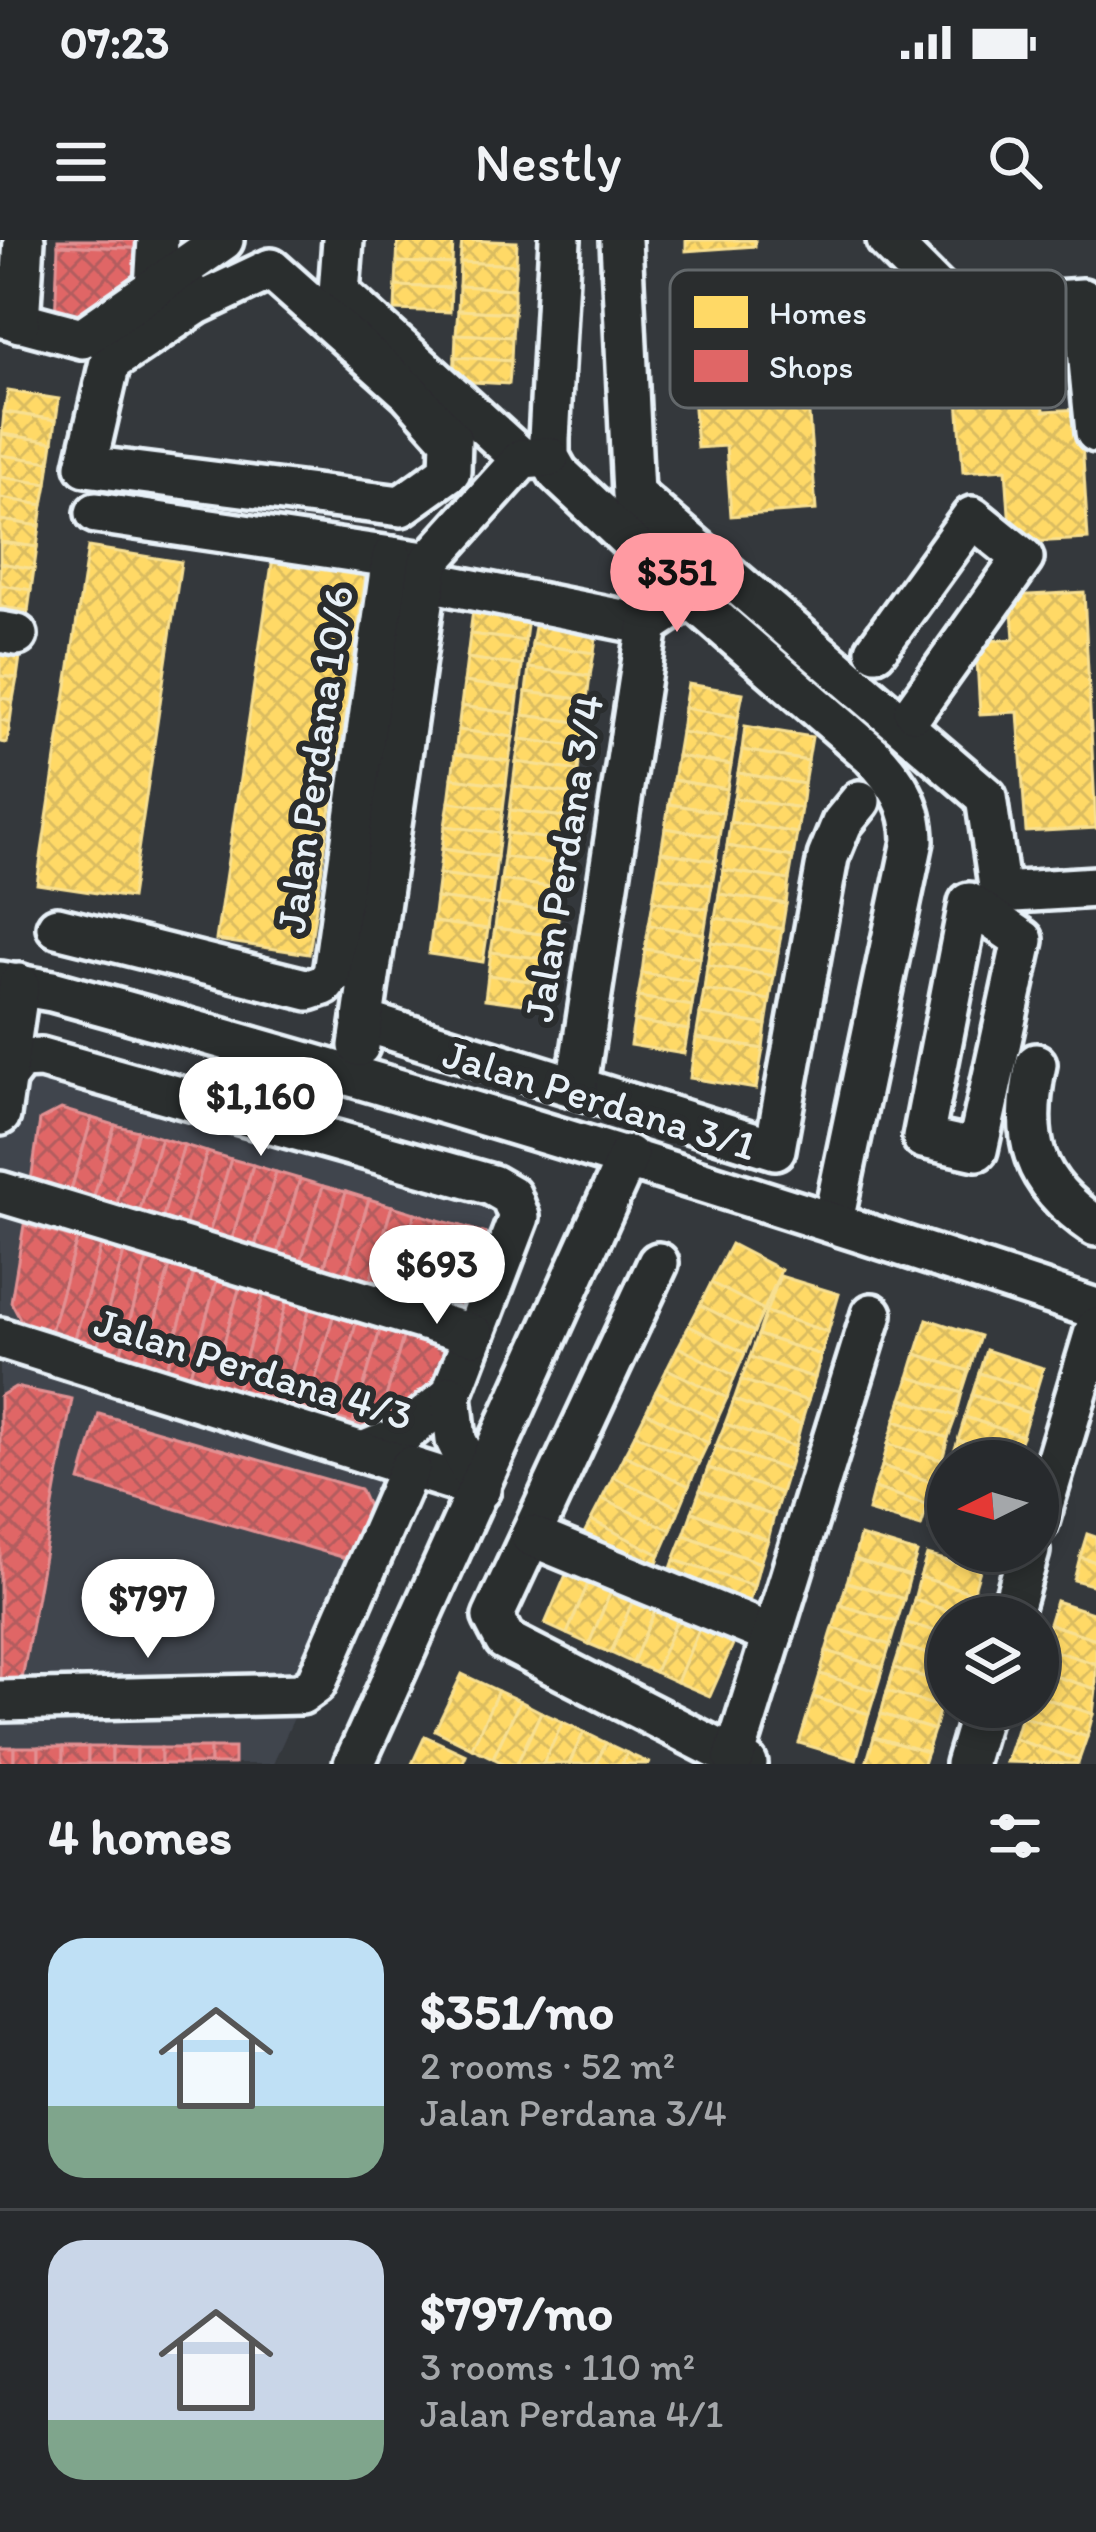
<!DOCTYPE html>
<html lang="en">
<head>
<meta charset="utf-8">
<style>
	body { margin:0; font-family:Itim,sans-serif; background:#333639; color:#f1f3f6; height:100vh; display:flex; flex-direction:column; font-size:45px; white-space:nowrap }
	* { box-sizing:border-box; margin:0 }
	p { font-size:39px; color:#a4a7aa }
	.icon { flex:none; width:66px; height:66px; fill:none; stroke:currentColor; stroke-width:2; stroke-linecap:round; stroke-linejoin:round }
	.map { position:relative; height:1524px; overflow:hidden }
	.sheet { display:flex; flex-direction:column; background:#272a2d; flex:1 }
	.sheet>* { flex:none }
	.needle { width:78px; rotate:265deg }
	.fabs { position:absolute; left:927px; top:1200px; display:grid; gap:24px }
	.fabs a { display:grid; place-items:center; width:132px; height:132px; border-radius:50%; background:#272a2d; box-shadow:0 6px 18px #0003,0 0 0 3px #434649; font-size:60px }
	.price { position:absolute; translate:-50% -102px; padding:0 27px; border-radius:42px; background:#fff; color:#222; font-size:39px; line-height:78px; filter:drop-shadow(0 3px 6px #0008) }
	.price::after { content:''; position:absolute; left:50%; top:72px; width:36px; height:27px; margin-left:-18px; background:inherit; clip-path:polygon(0 0,100% 0,50% 100%) }
	.price.on { background:#ff9aa2; color:#111 }
	ul { padding:0; list-style:none }
	li { display:flex; align-items:center; gap:36px; height:300px; padding:0 48px }
	li+li { border-top:3px solid #434649 }
	li span { display:grid; place-items:center; flex:none; width:336px; height:240px; border-radius:36px; color:#555 }
	li>.icon { margin-inline-start:auto }
	span .icon { width:144px; height:144px; fill:#fffc; stroke-width:1 }
	li b { font-size:51px }
	h2 { display:flex; justify-content:space-between; align-items:center; height:144px; padding:0 48px; font-size:51px }
	.status { display:flex; justify-content:space-between; align-items:center; height:84px; padding:0 60px; background:#272a2d; direction:ltr }
	.status svg { height:33px; fill:currentColor }
	header { display:flex; justify-content:space-between; align-items:center; height:156px; padding:0 48px; background:#272a2d; font-size:54px; font-weight:600 }
	.map>svg:first-child { display:block }
	.built { fill:#40454d }
	.homes { fill:url(#homes-cross-hatch); stroke:#f8e092; stroke-width:3 }
	.shops { fill:url(#shops-cross-hatch); stroke:#e29092; stroke-width:3 }
	.lines { fill:none; stroke-linecap:round; stroke-linejoin:round }
	.minor-casing { stroke:#e8f1f8; stroke-width:48 }
	.minor { stroke:#2a2d2e; stroke-width:39 }
	.labels { text-anchor:middle; stroke-width:12; stroke-linejoin:round; paint-order:stroke }
	.street-label { font-size:42px; fill:#e8f1f8; stroke:#2a2d2e }
	.key { fill:#2a2d2e; stroke:#63686b; stroke-width:3 }
	.key-label { font-size:33px; fill:#e8f1f8 }
</style>
</head>
<body>
<div class="status"><b>07:23</b><svg viewBox="0 0 49 12"><path d="M0 12V9h3v3zM5 12V6h3v6zM10 12V3h3v9zM15 12V0h3v12zM26 1h20v11H26zM47 4h2v5h-2z"/></svg></div>
<header><svg class="icon" aria-label="menu" viewBox="0 0 24 24"><path d="M4 6h16M4 12h16M4 18h16"/></svg>Nestly<svg class="icon" aria-label="search" viewBox="0 0 24 24"><circle cx="10" cy="10" r="6"/><path d="M15 15l6 6"/></svg></header>
<div class="map">
<svg width="1096" height="1524" viewBox="0 0 1096 1524">
	<defs>
		<pattern id="homes-cross-hatch" width="8" height="8" patternUnits="userSpaceOnUse" patternTransform="scale(3)"><rect width="8" height="8" fill="#ffd966"/><path d="M0 0l8 8M0 8l8-8" fill="none" stroke="#dabc60"/></pattern>
		<pattern id="shops-cross-hatch" width="8" height="8" patternUnits="userSpaceOnUse" patternTransform="scale(3)"><rect width="8" height="8" fill="#e06666"/><path d="M0 0l8 8M0 8l8-8" fill="none" stroke="#b25d5e"/></pattern>
	</defs>
	<rect width="100%" height="100%" fill="#34383c"/>
	<filter id="ink" filterUnits="userSpaceOnUse"><feTurbulence type="fractalNoise" baseFrequency=".00833" numOctaves="2"/><feDisplacementMap in="SourceGraphic" scale="24" xChannelSelector="R" yChannelSelector="G"/><feConvolveMatrix kernelMatrix="1 2 1 2 8 2 1 2 1" color-interpolation-filters="sRGB"/></filter>
	<g filter="url(#ink)">
		<polygon class="built" points="0,820 501,961 508,976 443,1150 273,1524 0,1524"/>
		<g class="homes">
			<polygon points="398,0 453,0 452,24 397,22"/>
			<polygon points="462,0 517,2 516,25 460,22"/>
			<polygon points="686,0 755,0 755,6 686,11"/>
			<polygon points="397,22 452,24 451,48 396,46"/>
			<polygon points="460,22 516,25 514,49 459,46"/>
			<polygon points="396,46 451,48 450,72 395,70"/>
			<polygon points="459,46 514,49 514,73 458,70"/>
			<polygon points="758,59 764,137 806,134 816,270 731,276 726,206 697,208 686,64"/>
			<polygon points="458,70 514,73 512,97 456,94"/>
			<polygon points="1039,92 1044,171 1080,169 1088,299 1011,303 1006,229 963,232 954,98"/>
			<polygon points="456,94 512,97 511,121 455,117"/>
			<polygon points="455,117 511,121 509,144 454,141"/>
			<polygon points="8,151 59,159 56,180 4,172"/>
			<polygon points="4,172 56,180 53,202 2,194"/>
			<polygon points="2,194 53,202 50,222 0,215"/>
			<polygon points="0,215 50,222 47,244 0,237"/>
			<polygon points="0,237 47,244 43,265 0,258"/>
			<polygon points="0,258 43,265 40,286 0,280"/>
			<polygon points="0,280 40,286 37,307 0,302"/>
			<polygon points="0,302 37,307 34,329 0,323"/>
			<polygon points="88,307 181,322 131,658 37,644"/>
			<polygon points="273,317 366,331 309,714 216,700"/>
			<polygon points="0,323 34,329 31,350 0,345"/>
			<polygon points="0,345 31,350 28,371 0,367"/>
			<polygon points="1084,352 1096,588 1026,592 1018,472 980,474 976,402 1014,399 1011,356"/>
			<polygon points="0,367 28,371 24,392 0,389"/>
			<polygon points="473,370 528,378 525,401 470,394"/>
			<polygon points="536,381 597,389 594,413 532,404"/>
			<polygon points="470,394 525,401 522,426 467,418"/>
			<polygon points="532,404 594,413 590,436 529,428"/>
			<polygon points="0,414 20,417 17,438 0,436"/>
			<polygon points="467,418 522,426 519,450 464,442"/>
			<polygon points="529,428 590,436 587,460 526,452"/>
			<polygon points="0,436 17,438 13,460 0,458"/>
			<polygon points="464,442 519,450 516,474 461,466"/>
			<polygon points="688,444 743,453 738,477 684,468"/>
			<polygon points="526,452 587,460 584,483 523,475"/>
			<polygon points="0,458 13,460 10,482 0,480"/>
			<polygon points="461,466 516,474 513,497 458,490"/>
			<polygon points="684,468 738,477 735,501 681,492"/>
			<polygon points="523,475 584,483 581,507 520,499"/>
			<polygon points="0,480 10,482 7,503 0,502"/>
			<polygon points="745,486 812,497 808,521 742,510"/>
			<polygon points="458,490 513,497 509,521 455,514"/>
			<polygon points="681,492 735,501 731,525 677,516"/>
			<polygon points="520,499 581,507 578,531 516,522"/>
			<polygon points="742,510 808,521 804,544 738,533"/>
			<polygon points="455,514 509,521 506,545 452,538"/>
			<polygon points="677,516 731,525 727,549 673,540"/>
			<polygon points="516,522 578,531 574,554 513,546"/>
			<polygon points="738,533 804,544 801,568 734,558"/>
			<polygon points="452,538 506,545 503,569 449,562"/>
			<polygon points="673,540 727,549 723,573 669,564"/>
			<polygon points="513,546 574,554 571,578 510,570"/>
			<polygon points="734,558 801,568 797,593 730,582"/>
			<polygon points="449,562 503,569 500,593 445,586"/>
			<polygon points="669,564 723,573 719,597 665,588"/>
			<polygon points="510,570 571,578 568,602 507,593"/>
			<polygon points="730,582 797,593 793,617 727,606"/>
			<polygon points="445,586 500,593 497,617 442,609"/>
			<polygon points="665,588 719,597 716,621 661,612"/>
			<polygon points="507,593 568,602 565,625 504,617"/>
			<polygon points="727,606 793,617 789,640 723,630"/>
			<polygon points="442,609 497,617 494,641 439,634"/>
			<polygon points="661,612 716,621 712,645 657,636"/>
			<polygon points="504,617 565,625 562,649 501,640"/>
			<polygon points="723,630 789,640 786,664 719,654"/>
			<polygon points="439,634 494,641 491,665 436,658"/>
			<polygon points="657,636 712,645 708,669 653,661"/>
			<polygon points="501,640 562,649 559,673 498,664"/>
			<polygon points="719,654 786,664 782,689 715,678"/>
			<polygon points="436,658 491,665 488,689 433,682"/>
			<polygon points="653,661 708,669 704,694 649,685"/>
			<polygon points="498,664 559,673 555,696 495,688"/>
			<polygon points="715,678 782,689 778,712 711,702"/>
			<polygon points="433,682 488,689 483,722 429,714"/>
			<polygon points="649,685 704,694 700,718 645,709"/>
			<polygon points="495,688 555,696 552,720 491,712"/>
			<polygon points="711,702 778,712 774,736 707,725"/>
			<polygon points="645,709 700,718 696,742 642,733"/>
			<polygon points="491,712 552,720 549,744 488,735"/>
			<polygon points="707,725 774,736 770,760 704,750"/>
			<polygon points="642,733 696,742 692,766 638,757"/>
			<polygon points="488,735 549,744 546,767 485,759"/>
			<polygon points="704,750 770,760 766,785 700,774"/>
			<polygon points="638,757 692,766 688,790 634,781"/>
			<polygon points="700,774 766,785 763,809 696,798"/>
			<polygon points="634,781 688,790 684,814 630,805"/>
			<polygon points="696,798 763,809 756,849 690,838"/>
			<polygon points="731,1004 781,1030 764,1070 711,1043"/>
			<polygon points="780,1036 839,1054 828,1092 766,1072"/>
			<polygon points="711,1043 764,1070 754,1092 700,1065"/>
			<polygon points="700,1065 754,1092 745,1113 689,1086"/>
			<polygon points="766,1072 828,1092 821,1115 758,1095"/>
			<polygon points="927,1079 980,1096 969,1131 916,1114"/>
			<polygon points="689,1086 745,1113 735,1136 678,1107"/>
			<polygon points="758,1095 821,1115 815,1138 750,1117"/>
			<polygon points="678,1107 735,1136 727,1158 667,1129"/>
			<polygon points="986,1110 1043,1128 1036,1151 979,1133"/>
			<polygon points="916,1114 969,1131 962,1153 909,1137"/>
			<polygon points="750,1117 815,1138 808,1161 741,1140"/>
			<polygon points="667,1129 727,1158 717,1180 656,1151"/>
			<polygon points="979,1133 1036,1151 1029,1173 972,1155"/>
			<polygon points="909,1137 962,1153 956,1176 902,1159"/>
			<polygon points="741,1140 808,1161 801,1184 734,1160"/>
			<polygon points="656,1151 717,1180 708,1203 646,1172"/>
			<polygon points="972,1155 1029,1173 1022,1196 965,1177"/>
			<polygon points="902,1159 956,1176 948,1198 895,1181"/>
			<polygon points="734,1160 801,1184 795,1207 725,1184"/>
			<polygon points="646,1172 708,1203 699,1222 635,1194"/>
			<polygon points="965,1177 1022,1196 1014,1218 958,1200"/>
			<polygon points="895,1181 948,1198 942,1220 888,1204"/>
			<polygon points="725,1184 795,1207 788,1230 716,1206"/>
			<polygon points="635,1194 699,1222 689,1246 624,1215"/>
			<polygon points="958,1200 1014,1218 1014,1221 951,1221"/>
			<polygon points="888,1204 942,1220 935,1243 882,1226"/>
			<polygon points="716,1206 788,1230 781,1253 708,1228"/>
			<polygon points="624,1215 689,1246 680,1268 613,1237"/>
			<polygon points="882,1226 935,1243 928,1265 874,1248"/>
			<polygon points="708,1228 781,1253 774,1276 700,1250"/>
			<polygon points="613,1237 680,1268 671,1290 602,1259"/>
			<polygon points="944,1245 948,1247 948,1271 937,1268"/>
			<polygon points="874,1248 928,1265 921,1287 868,1271"/>
			<polygon points="700,1250 774,1276 768,1300 692,1272"/>
			<polygon points="602,1259 671,1290 660,1315 591,1280"/>
			<polygon points="937,1268 948,1271 948,1296 930,1290"/>
			<polygon points="692,1272 768,1300 760,1323 684,1295"/>
			<polygon points="591,1280 660,1315 651,1337 580,1301"/>
			<polygon points="1087,1294 1096,1297 1096,1322 1080,1317"/>
			<polygon points="684,1295 760,1323 754,1346 674,1320"/>
			<polygon points="860,1296 917,1313 910,1336 854,1319"/>
			<polygon points="927,1315 980,1330 973,1353 920,1337"/>
			<polygon points="1080,1317 1096,1322 1096,1346 1074,1340"/>
			<polygon points="854,1319 910,1336 904,1359 847,1342"/>
			<polygon points="674,1320 754,1346 747,1369 666,1342"/>
			<polygon points="571,1323 593,1332 567,1394 545,1384"/>
			<polygon points="593,1332 615,1342 589,1404 567,1394"/>
			<polygon points="920,1337 973,1353 966,1376 914,1360"/>
			<polygon points="615,1342 637,1351 611,1413 589,1404"/>
			<polygon points="847,1342 904,1359 897,1382 840,1365"/>
			<polygon points="637,1351 659,1361 633,1423 611,1413"/>
			<polygon points="914,1360 966,1376 966,1377 948,1377 948,1395 907,1383"/>
			<polygon points="659,1361 681,1370 655,1432 633,1423"/>
			<polygon points="1056,1361 1096,1374 1096,1399 1049,1384"/>
			<polygon points="840,1365 897,1382 890,1405 833,1388"/>
			<polygon points="681,1370 703,1380 677,1442 655,1432"/>
			<polygon points="703,1380 737,1395 710,1456 677,1442"/>
			<polygon points="907,1383 948,1395 948,1420 901,1406"/>
			<polygon points="1049,1384 1096,1399 1096,1424 1042,1407"/>
			<polygon points="833,1388 890,1405 883,1428 826,1411"/>
			<polygon points="901,1406 948,1420 947,1444 894,1428"/>
			<polygon points="1042,1407 1096,1424 1096,1449 1038,1431"/>
			<polygon points="826,1411 883,1428 876,1451 820,1434"/>
			<polygon points="894,1428 947,1444 940,1467 887,1451"/>
			<polygon points="1038,1431 1096,1449 1093,1474 1038,1456"/>
			<polygon points="462,1434 498,1451 472,1508 435,1490"/>
			<polygon points="820,1434 876,1451 869,1474 813,1457"/>
			<polygon points="498,1451 520,1461 493,1518 472,1508"/>
			<polygon points="887,1451 940,1467 934,1490 881,1474"/>
			<polygon points="1038,1456 1093,1474 1087,1497 1021,1476 1023,1467 1038,1467"/>
			<polygon points="813,1457 869,1474 856,1520 799,1503"/>
			<polygon points="520,1461 541,1472 517,1524 505,1524 493,1518"/>
			<polygon points="541,1472 563,1482 543,1524 517,1524"/>
			<polygon points="881,1474 934,1490 927,1512 874,1497"/>
			<polygon points="1021,1476 1087,1497 1079,1520 1014,1499"/>
			<polygon points="563,1482 584,1492 569,1524 543,1524"/>
			<polygon points="584,1492 606,1503 596,1524 569,1524"/>
			<polygon points="425,1496 466,1515 462,1524 412,1524"/>
			<polygon points="874,1497 927,1512 923,1524 866,1524"/>
			<polygon points="1014,1499 1079,1520 1078,1524 1006,1522"/>
			<polygon points="606,1503 627,1513 622,1524 596,1524"/>
			<polygon points="627,1513 649,1523 648,1524 622,1524"/>
		</g>
		<g class="shops">
			<polygon points="58,0 149,0 149,9 58,5"/>
			<polygon points="58,5 149,9 148,40 92,85 55,83"/>
			<polygon points="61,869 92,878 65,971 28,961 40,880"/>
			<polygon points="92,878 115,885 88,977 65,971"/>
			<polygon points="115,885 138,891 111,984 88,977"/>
			<polygon points="138,891 161,898 134,991 111,984"/>
			<polygon points="161,898 184,905 157,998 134,991"/>
			<polygon points="184,905 207,912 180,1004 157,998"/>
			<polygon points="207,912 231,919 204,1011 180,1004"/>
			<polygon points="231,919 253,925 227,1018 204,1011"/>
			<polygon points="253,925 276,932 250,1025 227,1018"/>
			<polygon points="276,932 300,939 273,1032 250,1025"/>
			<polygon points="300,939 323,946 296,1039 273,1032"/>
			<polygon points="323,946 346,952 319,1046 296,1039"/>
			<polygon points="346,952 369,959 342,1052 319,1046"/>
			<polygon points="369,959 392,966 365,1059 342,1052"/>
			<polygon points="392,966 415,973 388,1066 365,1059"/>
			<polygon points="415,973 438,980 411,1073 388,1066"/>
			<polygon points="438,980 461,986 435,1079 411,1073"/>
			<polygon points="24,985 77,999 50,1095 25,1088 11,1062"/>
			<polygon points="461,986 490,995 499,1016 463,1088 435,1079"/>
			<polygon points="77,999 101,1006 74,1102 50,1095"/>
			<polygon points="101,1006 124,1013 97,1109 74,1102"/>
			<polygon points="124,1013 147,1020 120,1115 97,1109"/>
			<polygon points="147,1020 170,1026 144,1122 120,1115"/>
			<polygon points="170,1026 194,1033 167,1128 144,1122"/>
			<polygon points="194,1033 217,1040 190,1135 167,1128"/>
			<polygon points="217,1040 240,1046 213,1142 190,1135"/>
			<polygon points="240,1046 264,1053 237,1149 213,1142"/>
			<polygon points="264,1053 287,1060 260,1155 237,1149"/>
			<polygon points="287,1060 310,1067 283,1162 260,1155"/>
			<polygon points="310,1067 334,1073 307,1169 283,1162"/>
			<polygon points="334,1073 357,1080 330,1176 307,1169"/>
			<polygon points="357,1080 381,1087 353,1183 330,1176"/>
			<polygon points="381,1087 404,1094 377,1189 353,1183"/>
			<polygon points="404,1094 456,1106 419,1180 377,1189"/>
			<polygon points="15,1147 72,1159 21,1445 0,1445 0,1156"/>
			<polygon points="99,1174 360,1249 372,1275 352,1320 80,1241"/>
			<rect x="0" y="1507" width="14" height="17"/>
			<rect x="14" y="1507" width="25" height="17"/>
			<rect x="39" y="1507" width="24" height="17"/>
			<rect x="63" y="1507" width="25" height="17"/>
			<rect x="88" y="1507" width="24" height="17"/>
			<polygon points="112,1507 137,1508 137,1524 112,1524"/>
			<rect x="137" y="1508" width="24" height="16"/>
			<rect x="161" y="1508" width="24" height="16"/>
			<rect x="185" y="1508" width="25" height="16"/>
			<rect x="210" y="1508" width="24" height="16"/>
		</g>
		<g class="lines">
			<defs>
				<g id="minor">
					<polyline points="343,0 339,53 522,219"/>
					<path d="M560 0 549 199V217L558 233 690 357 872 515C896 541 913 564 913 601L833 981"/>
					<polyline points="621,0 633,254 986,557 1000,653 1096,647"/>
					<polyline points="887,0 955,68 1083,59 1096,192"/>
					<polyline points="176,33 197,64 271,29 409,152 451,199 450,231 401,266 86,226 110,122 197,64"/>
					<polyline points="155,48 158,0"/>
					<polyline points="0,76 82,98 223,0"/>
					<polyline points="19,82 24,0"/>
					<polyline points="96,273 418,321"/>
					<polyline points="428,341 648,385"/>
					<polyline points="0,392 17,395"/>
					<polyline points="876,410 972,277 1023,318 914,471"/>
					<polygon points="969,663 1023,700 977,910 923,898"/>
					<polyline points="57,687 309,750 324,745 333,734 392,317"/>
					<path d="M0 742 52 751C403 847 750 954 1096 1069"/>
					<polyline points="363,781 775,909 828,617 842,583 860,561"/>
					<polyline points="359,806 429,322 522,219 549,217"/>
					<path d="M1036 824C1020 899 1031 942 1096 986"/>
					<polyline points="6,837 20,819 41,818 492,945 511,956 519,977 451,1155 401,1196 363,1212"/>
					<polyline points="577,845 648,385 690,357"/>
					<polyline points="0,875 19,744"/>
					<polyline points="0,952 474,1095"/>
					<polyline points="658,1023 493,1377 505,1400 747,1524"/>
					<polyline points="0,1098 480,1249"/>
					<polyline points="451,1155 456,1200 480,1249"/>
					<polyline points="1038,1282 1096,1088"/>
					<polyline points="531,1296 772,1395"/>
					<polyline points="1010,1377 1029,1311"/>
					<polyline points="0,1461 301,1454 316,1443 410,1227"/>
					<polyline points="734,1518 872,1074"/>
					<polyline points="354,1524 628,916"/>
					<polyline points="966,1524 983,1467"/>
				</g>
			</defs>
			<use href="#minor" class="minor-casing"/>
			<use href="#minor" class="minor"/>
		</g>
	</g>
	<g class="labels">
		<g class="street-label">
			<text transform="translate(314 519) rotate(-82)" y="15">Jalan Perdana 10/6</text>
			<text transform="translate(563 618) rotate(-81)" y="15">Jalan Perdana 3/4</text>
			<text transform="translate(600 859) rotate(17)" y="15">Jalan Perdana 3/1</text>
			<text transform="translate(254 1128) rotate(17)" y="15">Jalan Perdana 4/3</text>
		</g>
	</g>
	<rect x="670" y="30" width="396" height="138" rx="18" class="key"/>
	<rect x="694" y="56" width="54" height="32" fill="#ffd966"/>
	<rect x="694" y="110" width="54" height="32" fill="#e06666"/>
	<g class="key-label">
		<text x="769" y="84">Homes</text>
		<text x="769" y="138">Shops</text>
	</g>
</svg>
<div class="fabs">
<a><svg class="needle" viewBox="-14 -14 28 28"><path d="M0-13l5 13h-10z" fill="#e53935"/><path d="M0 13l5-13h-10z" fill="#a4a7aa"/></svg></a>
<a><svg class="icon" aria-label="layers" viewBox="0 0 24 24"><path d="M12 4l9 5-9 5-9-5zM3 14l9 5 9-5"/></svg></a>
</div>
<b class="price on" style="left:677px;top:395px">$351</b>
<b class="price" style="left:261px;top:919px">$1,160</b>
<b class="price" style="left:437px;top:1087px">$693</b>
<b class="price" style="left:148px;top:1421px">$797</b>
</div>
<section class="sheet">
<h2>4 homes<svg class="icon" aria-label="filters" viewBox="0 0 24 24"><path d="M4 7h16M4 17h16"/><circle cx="9" cy="7" r="2"/><circle cx="15" cy="17" r="2"/></svg></h2>
<ul>
<li><span style="background:linear-gradient(#bfe0f5 70%,#7fa58c 0)"><svg class="icon" aria-label="home" viewBox="0 0 24 24"><path d="M3 11l9-7 9 7M6 9v11h12V9"/></svg></span><div><b>$351/mo</b><p>2 rooms · 52 m²</p><p>Jalan Perdana 3/4</p></div></li>
<li><span style="background:linear-gradient(#c9d6e8 75%,#7fa58c 0)"><svg class="icon" aria-label="home" viewBox="0 0 24 24"><path d="M3 11l9-7 9 7M6 9v11h12V9"/></svg></span><div><b>$797/mo</b><p>3 rooms · 110 m²</p><p>Jalan Perdana 4/1</p></div></li>
</ul>
</section>
</body>
</html>
